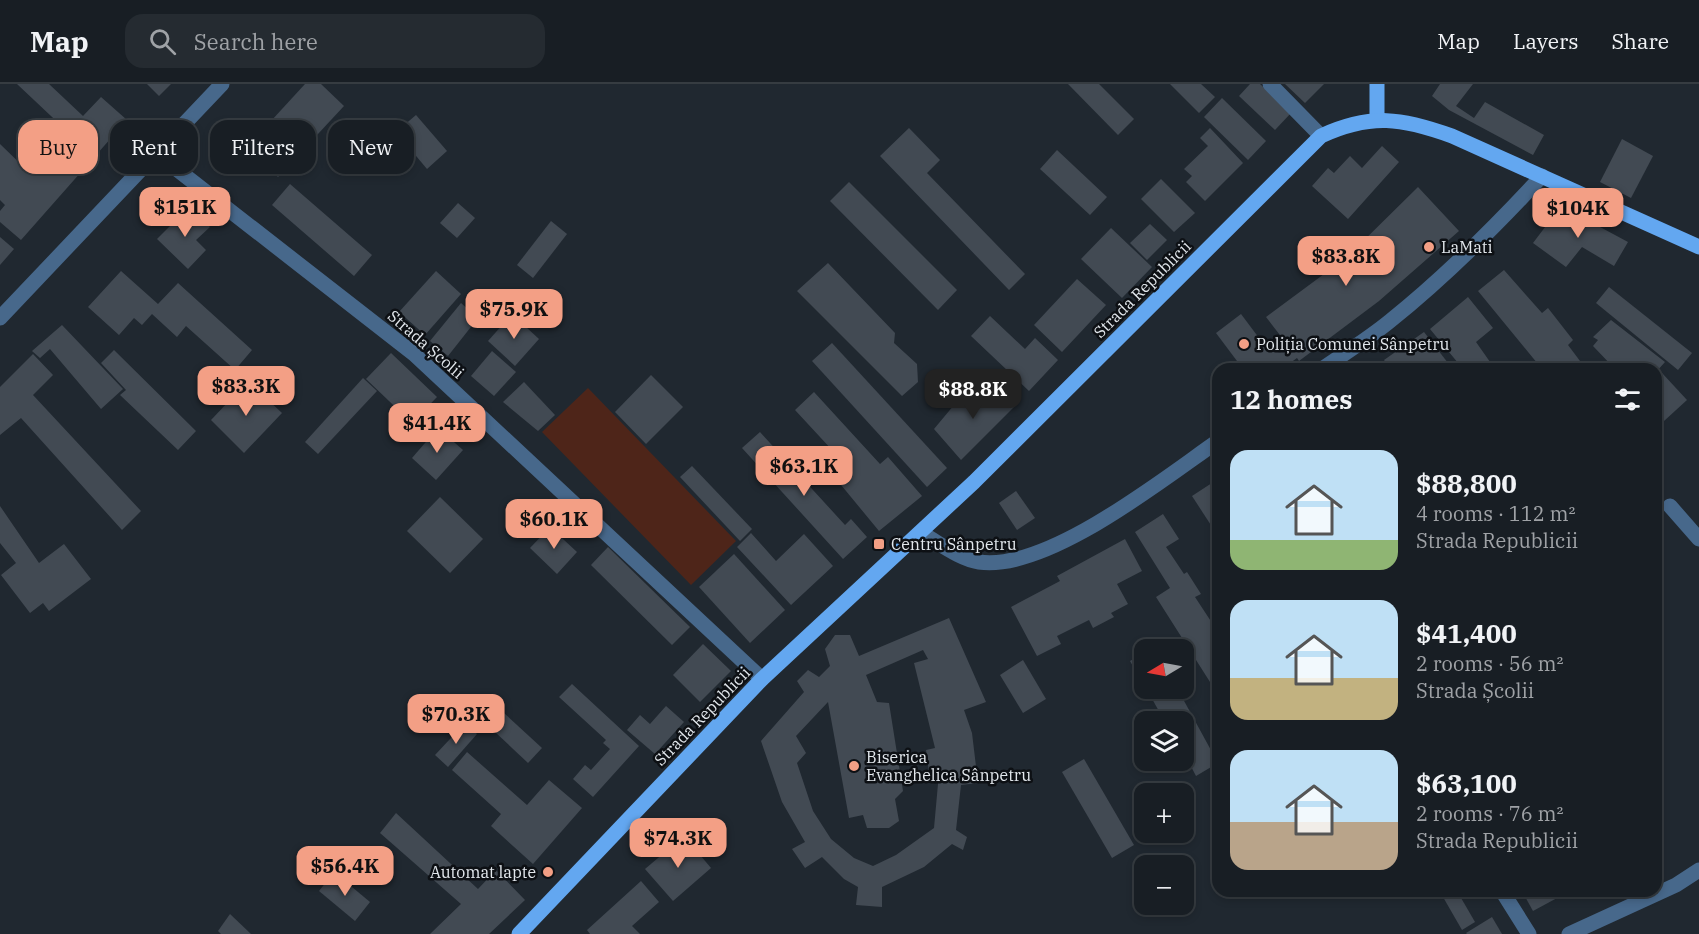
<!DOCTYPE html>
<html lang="en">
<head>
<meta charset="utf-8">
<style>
	body { margin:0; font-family:"IBM Plex Serif",serif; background:#252b31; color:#f1f3f6; height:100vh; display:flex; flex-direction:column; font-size:22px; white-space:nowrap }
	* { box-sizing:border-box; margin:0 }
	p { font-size:20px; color:#9fa2a6 }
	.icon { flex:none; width:33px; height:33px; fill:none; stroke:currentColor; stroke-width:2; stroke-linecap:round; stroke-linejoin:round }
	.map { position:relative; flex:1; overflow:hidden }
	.drawer { position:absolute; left:1212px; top:279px; width:450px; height:534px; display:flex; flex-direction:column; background:#181e24; border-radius:18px; box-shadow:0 3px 9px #0003,0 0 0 2px #363c41 }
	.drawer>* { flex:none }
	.banner { position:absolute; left:18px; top:36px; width:570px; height:54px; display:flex; gap:12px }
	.needle { width:39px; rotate:260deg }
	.fabs { position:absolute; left:1134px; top:555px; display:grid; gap:12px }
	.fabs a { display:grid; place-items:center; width:60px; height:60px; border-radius:12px; background:#181e24; box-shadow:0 3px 9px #0003,0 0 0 2px #363c41; font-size:30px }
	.price { position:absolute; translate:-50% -51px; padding:0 14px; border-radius:12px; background:#f39f85; color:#111; font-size:20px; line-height:39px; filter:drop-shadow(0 2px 3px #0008) }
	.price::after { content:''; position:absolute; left:50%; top:36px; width:18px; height:14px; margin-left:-9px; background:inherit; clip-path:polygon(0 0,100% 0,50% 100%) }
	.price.on { background:#222; color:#fff }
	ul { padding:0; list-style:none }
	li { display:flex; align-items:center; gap:18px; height:150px; padding:0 18px }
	li span { display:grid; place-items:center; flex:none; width:168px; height:120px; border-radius:18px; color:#555 }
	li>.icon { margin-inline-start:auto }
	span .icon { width:72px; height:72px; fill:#fffc; stroke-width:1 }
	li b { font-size:26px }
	h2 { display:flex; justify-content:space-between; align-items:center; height:72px; padding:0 18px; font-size:26px }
	.pill { padding:0 21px; border-radius:18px; background:#181e24; box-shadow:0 3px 9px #0003,0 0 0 2px #363c41; font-size:21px; line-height:54px }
	.pill.on { background:#f39f85; color:#111 }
	header { display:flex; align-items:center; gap:36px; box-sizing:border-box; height:84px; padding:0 30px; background:#181e24; border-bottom:2px solid #363c41 }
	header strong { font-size:28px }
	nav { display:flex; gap:33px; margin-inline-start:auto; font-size:21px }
	.search { width:420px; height:54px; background:#252b31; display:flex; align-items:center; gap:15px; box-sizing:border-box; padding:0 21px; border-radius:18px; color:#9fa2a6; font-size:22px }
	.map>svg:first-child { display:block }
	.green { fill:#4e2519 }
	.building { fill:#424a53; fill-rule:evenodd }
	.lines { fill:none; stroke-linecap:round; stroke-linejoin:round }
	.minor { stroke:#47688b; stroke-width:15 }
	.major { stroke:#63a7f0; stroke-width:15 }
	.poi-dot { fill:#f39f85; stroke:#0d1014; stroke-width:2 }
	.labels { text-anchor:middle; stroke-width:5; stroke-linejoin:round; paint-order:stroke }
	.poi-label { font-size:16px; fill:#e2e7ec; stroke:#0d1014; text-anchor:start }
	.street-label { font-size:16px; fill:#e2e7ec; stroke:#0d1014 }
</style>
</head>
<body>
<header>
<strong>Map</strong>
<div class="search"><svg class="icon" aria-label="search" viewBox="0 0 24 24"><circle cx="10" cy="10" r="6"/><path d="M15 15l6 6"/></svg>Search here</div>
<nav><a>Map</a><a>Layers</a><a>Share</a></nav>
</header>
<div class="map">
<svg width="1699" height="850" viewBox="0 0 1699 850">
	<rect width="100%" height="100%" fill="#202830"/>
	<polygon class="green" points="588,304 736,457 691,501 542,348"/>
	<g class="building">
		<polygon points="17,0 49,0 83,32 101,13 127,36 21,156 0,138 0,127 5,121 0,116 0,60 32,91 69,49"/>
		<polygon points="147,0 171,0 159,12"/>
		<polygon points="305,0 321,0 344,22 278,93 247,63"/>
		<polygon points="1068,0 1099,0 1134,35 1118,51"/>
		<polygon points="1170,0 1201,0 1215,13 1199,29"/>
		<polygon points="1250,0 1260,0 1291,29 1275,46 1239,12"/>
		<polygon points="1285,0 1324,0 1305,19"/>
		<polygon points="1440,0 1473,0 1456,22 1474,34 1485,18 1544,51 1533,71 1449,26 1432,12"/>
		<polygon points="1222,14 1266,57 1248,76 1204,33"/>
		<polygon points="416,31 447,67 427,85 396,48"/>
		<polygon points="909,44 940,76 927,89 1025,190 1009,206 880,72"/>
		<polygon points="1210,44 1243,79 1205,117 1186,98 1192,92 1184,85 1208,62 1200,54"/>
		<polygon points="1622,55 1653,72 1631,114 1600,98"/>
		<polygon points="1382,62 1399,78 1348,135 1312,102 1328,84 1334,89 1350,72 1362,84"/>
		<polygon points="1057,66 1107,113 1090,131 1040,85"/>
		<polygon points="1161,95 1195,129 1174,148 1141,115"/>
		<polygon points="849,98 957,206 938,226 830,117"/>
		<polygon points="290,100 372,171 354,192 272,121"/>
		<polygon points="1418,103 1459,147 1379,217 1299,277 1297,274 1282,285 1243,285 1216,249 1241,230 1268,266 1283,255 1266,233 1347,173"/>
		<polygon points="458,119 475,134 457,154 440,139"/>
		<polygon points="1561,122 1628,158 1614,182 1582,163 1566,183 1533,159"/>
		<polygon points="189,123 210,143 196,156 206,166 188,185 157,155"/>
		<polygon points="551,137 567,150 533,194 517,181"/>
		<polygon points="1150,140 1167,156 1147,176 1130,159"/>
		<polygon points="1111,144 1152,183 1122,214 1081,175"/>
		<polygon points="0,153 14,165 0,181"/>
		<polygon points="828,179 895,249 894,259 917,280 918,298 902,312 797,207"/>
		<polygon points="1504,186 1542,229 1548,224 1573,256 1568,261 1586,285 1542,285 1478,207"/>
		<polygon points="121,187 158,220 178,199 252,266 235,286 186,242 177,253 152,230 142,241 134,234 119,251 88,223"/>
		<polygon points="436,187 461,210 425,251 399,228"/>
		<polygon points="1077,195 1106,221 1062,268 1034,241"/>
		<polygon points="1609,203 1692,269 1678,286 1596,219"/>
		<polygon points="1468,213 1493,244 1476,258 1495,285 1463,285 1430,245"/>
		<polygon points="461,219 478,234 448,272 430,257"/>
		<polygon points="512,230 539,255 515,282 488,257"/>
		<polygon points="990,232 1025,265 1035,254 1058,276 1029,307 971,252"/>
		<polygon points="1611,236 1665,278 1656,288 1656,285 1615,285 1593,262 1598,256 1593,253"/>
		<polygon points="62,241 123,305 101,325 50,265 40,274 32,267"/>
		<polygon points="1424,248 1448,279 1441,285 1390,285 1384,276"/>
		<polygon points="832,259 947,384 927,403 812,277"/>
		<polygon points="114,266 196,347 178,366 120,311 126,306 101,279"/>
		<polygon points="492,267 516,288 494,312 471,292"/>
		<polygon points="391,269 437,313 412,339 366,295"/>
		<polygon points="33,270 53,291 33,311 141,427 122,446 21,334 0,351 0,303"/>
		<polygon points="1662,289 1687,316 1664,337 1656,332 1656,295"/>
		<polygon points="651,291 683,323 646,360 615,328"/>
		<polygon points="363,294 377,307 318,370 305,358"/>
		<polygon points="248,297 282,329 244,369 211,336"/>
		<polygon points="524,298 555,331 538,347 503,318"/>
		<polygon points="983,305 990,312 999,305 1016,321 961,376 934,345 964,309"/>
		<polygon points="814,308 880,380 888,373 922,412 879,447 832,390 845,380 795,326"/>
		<polygon points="438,344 463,366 436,396 412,374"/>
		<polygon points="760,348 845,441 851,435 867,453 843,475 742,364"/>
		<polygon points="692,382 752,445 740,457 680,393"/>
		<polygon points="1218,395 1218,452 1192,412"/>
		<polygon points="1016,407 1035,434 1017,446 999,419"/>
		<polygon points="440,413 483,455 450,489 407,447"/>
		<polygon points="0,422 39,479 64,460 91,495 49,527 43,519 30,529 1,491 16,479 0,459"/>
		<polygon points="1163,430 1179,455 1166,463 1184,490 1187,488 1201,510 1195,513 1218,548 1218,593 1210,598 1156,513 1170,504 1135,448"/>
		<polygon points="550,443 577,468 557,490 530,464"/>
		<polygon points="751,449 776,477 804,450 833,482 791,521 737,463"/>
		<polygon points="1125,455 1142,487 1117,500 1128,520 1111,529 1114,533 1093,544 1089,536 1057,552 1061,560 1037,572 1011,523 1060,497 1057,492"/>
		<polygon points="608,463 690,543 672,561 591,481"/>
		<polygon points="734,470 785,526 750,559 699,503"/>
		<path d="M949 534 986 618 964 626 972 649 978 699 961 701 956 746 967 753 963 766 952 760 924 783 882 803V823L856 821 858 803 844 795 822 773 805 784 792 765 805 758 782 718 761 657 804 608 797 597 808 586 819 593 830 582 825 565 835 551H850L859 572ZM923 566 928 575 914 579 935 664 926 666 929 688 939 689 934 744 896 771 873 782 854 774 831 755 813 727 797 679 806 669 796 652 828 618 849 734 863 731 867 744H889L899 737 895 715 903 707 889 619 877 618 866 591Z"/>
		<polygon points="703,560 731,587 700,618 673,591"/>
		<polygon points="1144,569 1144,602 1130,577"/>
		<polygon points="1023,576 1046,615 1023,629 1000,591"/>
		<polygon points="572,600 639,662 593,713 573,695 585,681 591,686 610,665 603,659 606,656 559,613"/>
		<polygon points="1146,604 1177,604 1218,679 1196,692 1184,669 1184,638 1165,638"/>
		<polygon points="491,617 542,664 528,679 478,632"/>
		<polygon points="666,622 684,638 655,670 627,646 640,631 650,640"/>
		<polygon points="465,639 477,650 448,683 435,671"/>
		<polygon points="467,668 527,721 549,696 582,724 533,780 491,742 501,730 452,686"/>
		<polygon points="1084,675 1134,761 1112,774 1062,688"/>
		<polygon points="396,729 478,805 496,786 525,816 489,850 430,850 461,820 380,749"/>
		<polygon points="684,752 711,784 673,817 645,785"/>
		<polygon points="334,788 370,818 355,837 319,807"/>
		<polygon points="641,797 659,818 632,842 640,850 590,850 587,846"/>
		<polygon points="1453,807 1457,807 1475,838 1462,846 1443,813"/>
		<polygon points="1522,807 1570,807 1533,827"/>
		<polygon points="230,830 251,850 221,850 218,847"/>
		<polygon points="1492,833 1502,850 1467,850 1466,849"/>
	</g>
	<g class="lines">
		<g class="minor">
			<polyline points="1270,0 1321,52"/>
			<polyline points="156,69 414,270 762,595"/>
			<polyline points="0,234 222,0"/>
			<path d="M1322 285C1345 269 1368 255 1390 237 1445 193 1494 144 1542 92"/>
			<polyline points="1670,422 1699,455"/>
			<path d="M921 449C938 458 959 475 979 478 1047 488 1163 395 1218 357"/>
			<polyline points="1502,807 1529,850"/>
			<polyline points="1569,850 1676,801 1699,786"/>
		</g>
		<g class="major">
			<polyline points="1377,35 1377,0"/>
			<path d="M519 850 762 595 974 398 1321 52C1371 29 1402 34 1452 52L1699 163"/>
		</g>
	</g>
	<g class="poi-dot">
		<circle cx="1429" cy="163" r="6"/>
		<circle cx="1244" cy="260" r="6"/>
		<rect x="873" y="454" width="12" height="12" rx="3"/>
		<circle cx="854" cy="682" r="6"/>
		<circle cx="548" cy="788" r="6"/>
	</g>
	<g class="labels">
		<g class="poi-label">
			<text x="1441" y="169">LaMati</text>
			<text x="1256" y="266">Poliția Comunei Sânpetru</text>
			<text x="891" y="466">Centru Sânpetru</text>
			<text x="866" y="679">Biserica<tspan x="866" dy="18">Evanghelica Sânpetru</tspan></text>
			<text x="536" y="794" text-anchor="end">Automat lapte</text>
		</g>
		<g class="street-label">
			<text transform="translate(1142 205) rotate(-45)" y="6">Strada Republicii</text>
			<text transform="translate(426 260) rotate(41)" y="6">Strada Școlii</text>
			<text transform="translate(702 632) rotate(-46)" y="6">Strada Republicii</text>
		</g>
	</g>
</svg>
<div class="fabs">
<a><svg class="needle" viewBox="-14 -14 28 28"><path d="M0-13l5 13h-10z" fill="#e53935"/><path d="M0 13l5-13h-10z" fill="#9fa2a6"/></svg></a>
<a><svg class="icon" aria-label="layers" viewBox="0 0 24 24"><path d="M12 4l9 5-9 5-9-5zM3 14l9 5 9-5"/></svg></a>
<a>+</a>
<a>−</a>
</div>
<b class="price" style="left:185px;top:154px">$151K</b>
<b class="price" style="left:1578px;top:155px">$104K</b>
<b class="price" style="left:1346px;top:203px">$83.8K</b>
<b class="price" style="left:514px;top:256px">$75.9K</b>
<b class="price" style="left:246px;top:333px">$83.3K</b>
<b class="price on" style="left:973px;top:336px">$88.8K</b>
<b class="price" style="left:437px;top:370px">$41.4K</b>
<b class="price" style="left:804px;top:413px">$63.1K</b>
<b class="price" style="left:554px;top:466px">$60.1K</b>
<b class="price" style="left:456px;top:661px">$70.3K</b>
<b class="price" style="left:678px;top:785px">$74.3K</b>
<b class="price" style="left:345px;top:813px">$56.4K</b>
<div class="banner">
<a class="pill on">Buy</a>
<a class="pill">Rent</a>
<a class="pill">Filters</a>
<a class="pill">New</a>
</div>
<section class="drawer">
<h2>12 homes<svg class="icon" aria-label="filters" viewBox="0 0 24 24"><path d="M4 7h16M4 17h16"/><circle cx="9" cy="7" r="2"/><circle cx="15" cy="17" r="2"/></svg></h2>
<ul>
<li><span style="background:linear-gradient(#bfe0f5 75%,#8fb573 0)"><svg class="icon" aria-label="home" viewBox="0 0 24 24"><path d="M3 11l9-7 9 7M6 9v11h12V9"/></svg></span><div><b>$88,800</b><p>4 rooms · 112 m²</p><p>Strada Republicii</p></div></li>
<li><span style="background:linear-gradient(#bfe0f5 65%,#c2b280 0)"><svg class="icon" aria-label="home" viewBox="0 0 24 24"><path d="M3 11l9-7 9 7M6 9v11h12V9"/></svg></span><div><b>$41,400</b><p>2 rooms · 56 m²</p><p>Strada Școlii</p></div></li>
<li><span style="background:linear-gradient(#bfe0f5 60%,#b9a48a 0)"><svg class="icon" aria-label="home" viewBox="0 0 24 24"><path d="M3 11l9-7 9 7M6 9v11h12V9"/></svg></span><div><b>$63,100</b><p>2 rooms · 76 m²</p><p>Strada Republicii</p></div></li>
</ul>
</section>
</div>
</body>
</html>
